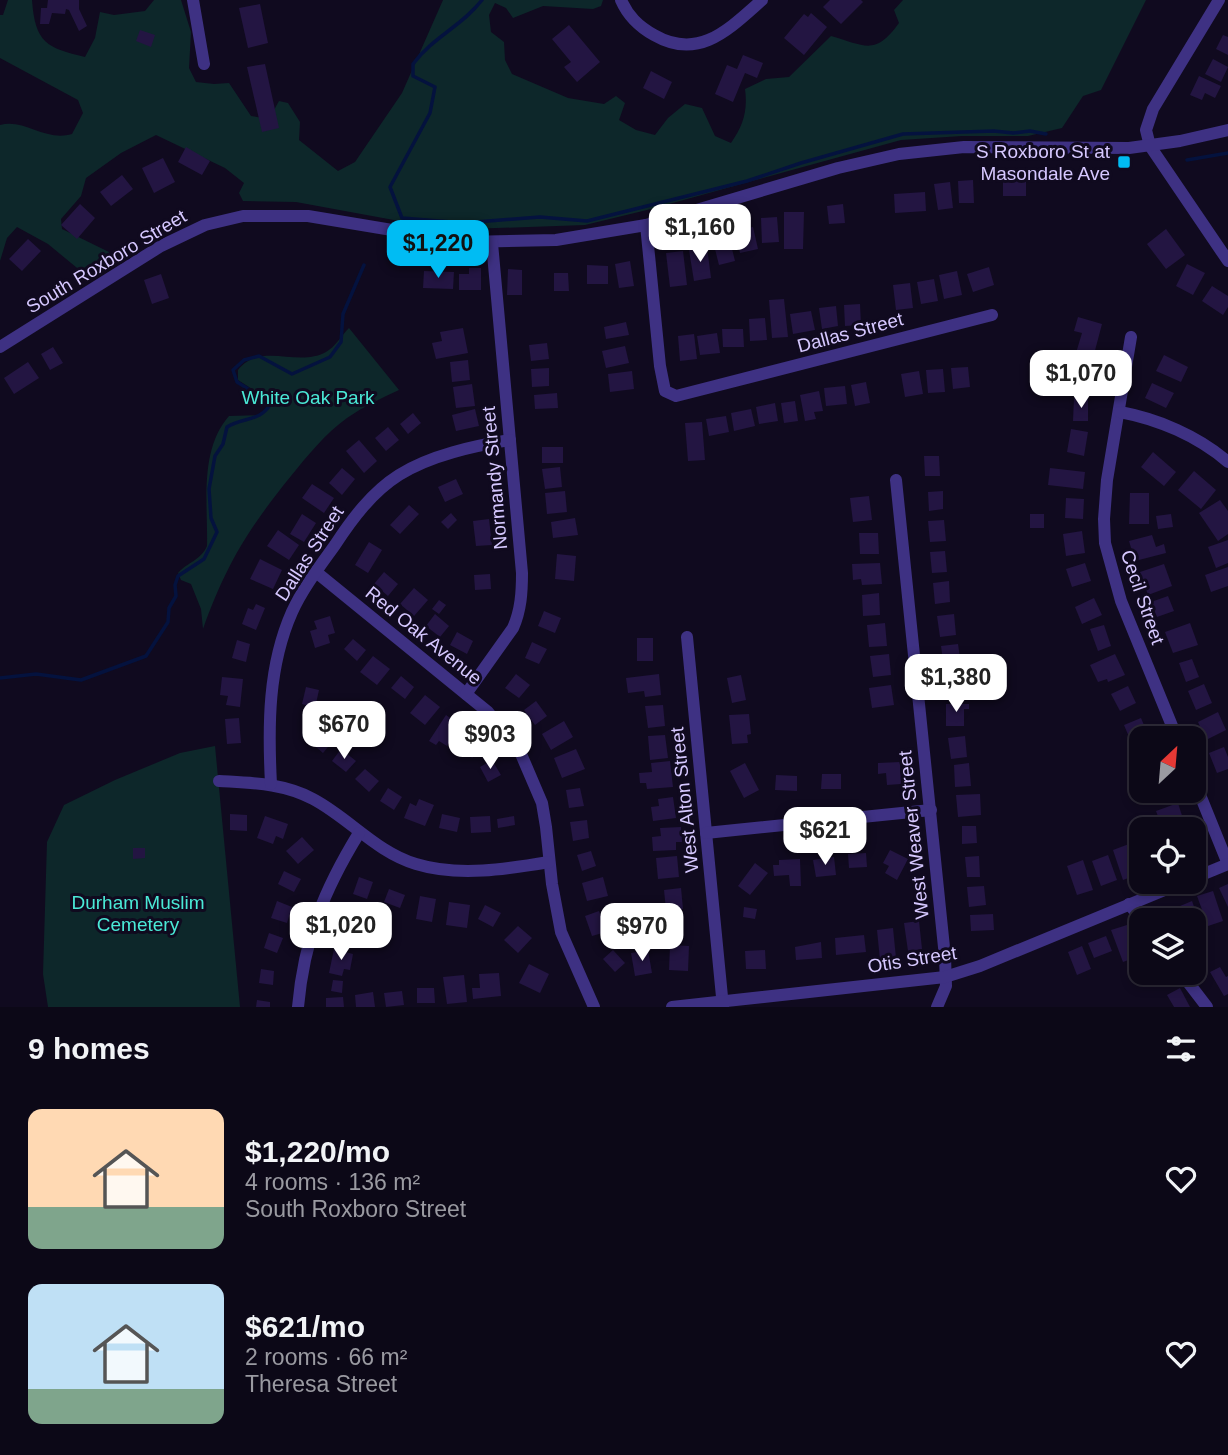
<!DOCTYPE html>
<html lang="en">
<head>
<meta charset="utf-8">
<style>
	body { margin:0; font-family:Helvetica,sans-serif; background:#1a1624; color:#f1f3f6; height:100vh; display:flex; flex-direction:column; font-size:26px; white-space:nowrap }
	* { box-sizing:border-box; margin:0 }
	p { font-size:23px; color:#9a9aa1 }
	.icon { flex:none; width:38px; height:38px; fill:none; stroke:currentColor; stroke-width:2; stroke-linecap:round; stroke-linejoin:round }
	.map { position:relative; height:1007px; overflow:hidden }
	.side { display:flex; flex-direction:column; background:#0c0817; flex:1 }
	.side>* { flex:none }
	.needle { width:46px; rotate:26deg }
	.buttons { position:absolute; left:1129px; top:726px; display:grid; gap:14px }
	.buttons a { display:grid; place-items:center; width:77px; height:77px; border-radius:14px; background:#0c0817; box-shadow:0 4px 10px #0003,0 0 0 2px #2c2936; font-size:35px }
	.price { position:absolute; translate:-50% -60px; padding:0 16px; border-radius:14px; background:#fff; color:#222; font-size:23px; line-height:46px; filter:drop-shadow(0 2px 4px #0008) }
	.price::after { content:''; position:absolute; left:50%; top:42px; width:21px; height:16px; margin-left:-10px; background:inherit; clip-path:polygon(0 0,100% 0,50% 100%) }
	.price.on { background:#00bcf3; color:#111 }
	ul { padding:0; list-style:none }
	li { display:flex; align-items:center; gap:21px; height:175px; padding:0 28px }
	li span { display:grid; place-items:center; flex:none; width:196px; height:140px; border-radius:14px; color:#555 }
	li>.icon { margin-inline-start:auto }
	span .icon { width:84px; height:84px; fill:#fffc; stroke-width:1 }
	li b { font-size:30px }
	h2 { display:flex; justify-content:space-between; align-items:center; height:84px; padding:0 28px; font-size:30px }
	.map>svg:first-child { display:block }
	.green { fill:#0d272a }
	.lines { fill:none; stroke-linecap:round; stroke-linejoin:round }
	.stream { stroke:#04123e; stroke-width:3.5 }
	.building { fill:#231542 }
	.minor { stroke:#3e3183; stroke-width:12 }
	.poi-dot { fill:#00bcf3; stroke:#100a1f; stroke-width:2.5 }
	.labels { text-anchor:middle; stroke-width:6; stroke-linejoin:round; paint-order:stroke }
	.poi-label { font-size:19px; fill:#d6c8ff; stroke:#100a1f; text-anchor:end }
	.street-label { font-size:19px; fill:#d6c8ff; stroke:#100a1f }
	.park-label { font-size:19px; fill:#4ae9d6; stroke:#100a1f }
</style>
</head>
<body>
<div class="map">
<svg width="1228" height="1007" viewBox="0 0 1228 1007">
	<rect width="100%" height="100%" fill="#100a1f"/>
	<g class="green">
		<path d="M8 0H32C35 43 47 48 85 57L95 38 100 12 114 15 145 11 154 0H181L191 32 189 68 196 82 214 84 229 83 251 116 269 119 279 101 288 103 300 122 299 140 338 171 355 162 402 93 443 0H603L601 6 593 9 543 6 513 18 506 8 495 3 489 15 491 32 504 42 505 60 512 74 568 98 604 104 616 96 625 103 619 120 636 130 655 135 668 118 685 104 702 108 715 136 731 143C743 126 748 111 745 89L766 79 789 77 831 36C866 46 875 56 899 23L894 10 903 0H1146L1101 90 1083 96 1062 128 1028 136H962L901 140 651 209 585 225 469 229 410 223 296 202 243 201 239 193 244 183 225 168 156 135 121 153 86 178 81 196 61 219 62 229 109 252 107 260 88 277 48 244 17 227 7 238 0 261V125C24 118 45 142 72 134L83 113 78 100 0 58V15H3Z"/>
		<path d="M349 328 399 390C381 398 363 407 347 418 325 434 308 455 291 476 248 529 226 565 203 629L201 609 191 584 181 580 178 573C188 562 201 560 207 546 208 504 199 450 229 416L260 415 266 408V398L238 380V370C261 341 297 368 326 352 335 347 342 335 349 328Z"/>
		<polygon points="215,746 240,1007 48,1007 43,974 47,842 64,805 115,780 180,753"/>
	</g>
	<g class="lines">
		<g class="stream">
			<path d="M482 0C462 26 433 37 413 64V76L435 87 430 113 390 187 402 218 464 223 540 217 587 221 747 181 801 163 903 134 994 131 1013 133 1030 131 1046 134"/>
			<polyline points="1187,160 1228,153"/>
			<path d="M0 678 36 674 81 680 146 656 168 622 169 608 176 596 175 585 178 576 204 559 217 532 211 518 209 489 215 456 223 444 227 427C243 417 261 422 271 403L237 382 233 370 244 360 259 356 292 374 330 357 341 342 343 314 364 265"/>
		</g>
	</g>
	<g class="building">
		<polygon points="48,0 79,0 79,9 87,26 79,31 69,10 66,9 65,14 52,13 49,24 40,24 41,8 47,8"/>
		<polygon points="830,0 861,0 863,2 841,24 823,7"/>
		<polygon points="260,4 268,43 248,48 239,8"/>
		<polygon points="811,13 827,27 804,55 784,38 804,14 808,17"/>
		<polygon points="569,25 600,62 577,82 564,67 571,62 552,39"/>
		<polygon points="140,30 155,35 151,47 136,41"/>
		<polygon points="1223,35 1228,37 1228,55 1216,49"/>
		<polygon points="743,55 763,63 757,78 745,73 733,102 715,94 727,65 737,69"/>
		<polygon points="1213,59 1228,67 1221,82 1205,74"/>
		<polygon points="265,64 279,128 262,132 247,67"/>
		<polygon points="651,71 672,82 664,99 643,88"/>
		<polygon points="1199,76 1221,86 1215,98 1205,93 1202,100 1190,95"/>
		<polygon points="186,147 210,161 202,175 178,162"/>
		<polygon points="163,158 175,182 154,193 142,168"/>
		<polygon points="122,175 133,189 111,206 100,192"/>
		<polygon points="1012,175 1026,175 1026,196 1003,196 1003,182 1012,182"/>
		<polygon points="973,180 974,203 959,203 958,181"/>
		<polygon points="950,182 953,208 938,210 934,184"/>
		<polygon points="925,192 926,211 895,213 894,194"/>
		<polygon points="80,204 95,218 77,239 61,225"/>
		<polygon points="843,204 845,223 829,224 827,206"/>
		<polygon points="784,212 804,212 803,249 784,249"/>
		<polygon points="777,217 779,242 762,243 761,218"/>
		<polygon points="753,227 758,249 740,253 735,231"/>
		<polygon points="1166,229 1185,255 1166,269 1147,244"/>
		<polygon points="729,237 735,261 719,265 713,241"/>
		<polygon points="28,239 41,251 22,271 9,259"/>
		<polygon points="707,247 711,278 694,281 689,250"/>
		<polygon points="683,251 687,285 670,287 666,253"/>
		<polygon points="630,261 634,286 619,288 615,264"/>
		<polygon points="1187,264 1205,273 1193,295 1176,286"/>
		<polygon points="587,265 608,266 608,284 587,284"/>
		<polygon points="989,267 994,285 973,292 967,274"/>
		<polygon points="469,268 481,268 481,290 459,290 459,274 469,274"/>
		<polygon points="508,269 522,270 522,295 507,295"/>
		<polygon points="424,271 454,272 453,289 423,288"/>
		<polygon points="957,271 962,295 944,299 939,275"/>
		<polygon points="554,273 568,273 569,291 554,291"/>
		<polygon points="161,274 169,298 152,304 144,280"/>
		<polygon points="934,279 938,301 921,304 917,282"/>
		<polygon points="910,283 913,308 896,310 893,285"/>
		<polygon points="1212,286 1228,296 1228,307 1223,315 1202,301"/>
		<polygon points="784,299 788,337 772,338 769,300"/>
		<polygon points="860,304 861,325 845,326 844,305"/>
		<polygon points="836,306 838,326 822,329 819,308"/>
		<polygon points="811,311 815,330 793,334 790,314"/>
		<polygon points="1078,317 1102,324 1093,358 1076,353 1082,333 1074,331"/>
		<polygon points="765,318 767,340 750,341 749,319"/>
		<polygon points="626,322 629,335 606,339 604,327"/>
		<polygon points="463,328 468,353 436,359 432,343 442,341 440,332"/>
		<polygon points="722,329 743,329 744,347 723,347"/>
		<polygon points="717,333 720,353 700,355 697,336"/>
		<polygon points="694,334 697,359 680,361 678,336"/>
		<polygon points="547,343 549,359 531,361 529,345"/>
		<polygon points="625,346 629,363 606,368 602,351"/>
		<polygon points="53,347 63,363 50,370 41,354"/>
		<polygon points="1164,355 1188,367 1181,382 1156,371"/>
		<polygon points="468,360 470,380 452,382 450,362"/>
		<polygon points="28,362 39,378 14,394 4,378"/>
		<polygon points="1075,363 1095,366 1091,391 1072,389"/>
		<polygon points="968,367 970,387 953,389 951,368"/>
		<polygon points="549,368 549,386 532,387 531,369"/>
		<polygon points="943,369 945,392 928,393 926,370"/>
		<polygon points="632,371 634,389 610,392 608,374"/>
		<polygon points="919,371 923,394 905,397 901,374"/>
		<polygon points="866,382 870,403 855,406 851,385"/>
		<polygon points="1152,383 1174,393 1166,408 1145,398"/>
		<polygon points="472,384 475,406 456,408 453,387"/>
		<polygon points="845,386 847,404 826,406 824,388"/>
		<polygon points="819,391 823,411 814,412 816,419 805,421 800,395"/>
		<polygon points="557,393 558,408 535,409 534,395"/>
		<polygon points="1074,398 1088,398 1088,421 1073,421"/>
		<polygon points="795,401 798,421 784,423 781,403"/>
		<polygon points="775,403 778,421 759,424 756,407"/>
		<polygon points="475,409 479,426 456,431 452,415"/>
		<polygon points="751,409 755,426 734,431 731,413"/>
		<polygon points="413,413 421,423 408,434 400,424"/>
		<polygon points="726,416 729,432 709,436 706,419"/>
		<polygon points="702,422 705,460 688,461 685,423"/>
		<polygon points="388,427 399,440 386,451 375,438"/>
		<polygon points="1071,429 1088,432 1084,456 1067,452"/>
		<polygon points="359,440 377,461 364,473 346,451"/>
		<rect x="542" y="447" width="21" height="16"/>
		<polygon points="1153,452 1176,472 1164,486 1141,467"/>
		<polygon points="924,456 939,456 940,476 925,476"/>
		<polygon points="560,467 562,487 545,489 542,469"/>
		<polygon points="342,468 355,479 342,495 329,483"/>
		<polygon points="1050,468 1085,472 1083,489 1048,485"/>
		<polygon points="1194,471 1216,490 1201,509 1178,490"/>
		<polygon points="456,479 463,494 445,502 438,487"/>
		<polygon points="312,484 334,498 324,513 302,498"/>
		<polygon points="565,491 567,512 547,514 545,493"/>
		<polygon points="943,491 943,509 929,511 928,492"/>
		<polygon points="1130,493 1149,493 1149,524 1129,524"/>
		<polygon points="869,496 872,520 853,522 850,498"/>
		<polygon points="1066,498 1084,499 1083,519 1065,518"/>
		<polygon points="1220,500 1228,511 1228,534 1218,541 1199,513"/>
		<polygon points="409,505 419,514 400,534 390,525"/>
		<polygon points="451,513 457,520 448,529 441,522"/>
		<polygon points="302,514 316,523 304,542 290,534"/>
		<rect x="1030" y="514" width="14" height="14"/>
		<polygon points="1171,514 1173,527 1158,529 1156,516"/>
		<polygon points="575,518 578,535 553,538 551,522"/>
		<polygon points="489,519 492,545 476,546 473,521"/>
		<polygon points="944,520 946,541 930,542 928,521"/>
		<polygon points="278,530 299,545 289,560 267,546"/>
		<polygon points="1082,531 1085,553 1066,556 1063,534"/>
		<polygon points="859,533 878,533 879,554 860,554"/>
		<polygon points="1152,535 1156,547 1164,544 1166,553 1135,561 1129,541"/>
		<polygon points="1228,540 1228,563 1216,568 1208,547"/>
		<polygon points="369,542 382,550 368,573 355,565"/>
		<polygon points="945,551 947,572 932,573 930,552"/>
		<polygon points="557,554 576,556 574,581 555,579"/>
		<polygon points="260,559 282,570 273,589 250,579"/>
		<polygon points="880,563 882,584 862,585 861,579 853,580 852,564"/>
		<polygon points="1085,563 1091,581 1072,587 1066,569"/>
		<polygon points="1164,564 1172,586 1148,595 1140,572"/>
		<polygon points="1228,567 1228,586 1211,592 1205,575"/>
		<polygon points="384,572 398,584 388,596 374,584"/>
		<polygon points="490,574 491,589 475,590 474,575"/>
		<polygon points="949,581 950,602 935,604 933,583"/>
		<polygon points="414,588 428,600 414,616 400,604"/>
		<polygon points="879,593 880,615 863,616 862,595"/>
		<polygon points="1168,596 1174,611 1157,617 1151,602"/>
		<polygon points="1094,598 1102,615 1082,624 1075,607"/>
		<polygon points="439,600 446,605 439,614 432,609"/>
		<polygon points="256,604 265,608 256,630 242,624 248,608 253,610"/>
		<polygon points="544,611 561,618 555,633 538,626"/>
		<polygon points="435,614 449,626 440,637 426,626"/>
		<polygon points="954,614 956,635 940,637 937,616"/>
		<polygon points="330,616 335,633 328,635 330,643 315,648 310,631 317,629 314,621"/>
		<polygon points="885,623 887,646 869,647 867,625"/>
		<polygon points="1190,623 1198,645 1173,653 1165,632"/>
		<polygon points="1104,625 1111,646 1098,651 1090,629"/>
		<polygon points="457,632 473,641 467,654 450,645"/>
		<rect x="637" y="638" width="16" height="23"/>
		<polygon points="353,639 366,650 357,661 344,649"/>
		<polygon points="237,640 250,644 246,662 232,658"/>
		<polygon points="532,642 547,649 539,664 525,658"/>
		<polygon points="958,644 961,665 944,667 941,646"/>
		<polygon points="889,654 891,675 873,677 870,656"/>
		<polygon points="1115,654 1125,675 1108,682 1107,679 1098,682 1090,665"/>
		<polygon points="373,656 390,669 377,685 360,672"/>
		<polygon points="1192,659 1199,677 1186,682 1179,663"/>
		<polygon points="516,674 530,685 519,698 505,688"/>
		<polygon points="659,674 661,695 645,697 644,691 628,693 626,678"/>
		<polygon points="963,674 964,697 947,698 945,675"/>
		<polygon points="741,675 746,700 732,703 727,678"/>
		<polygon points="401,676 414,687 405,699 391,688"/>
		<polygon points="222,677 243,679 240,707 226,705 228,696 220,695"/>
		<polygon points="1204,684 1212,703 1196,710 1188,691"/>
		<polygon points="891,685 894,705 872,708 869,688"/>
		<polygon points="1128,686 1136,703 1120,711 1111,694"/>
		<polygon points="306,687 319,690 315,708 302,704"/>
		<polygon points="425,695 440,707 425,725 410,713"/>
		<polygon points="536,701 547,716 535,725 524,710"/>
		<polygon points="946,704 969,704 969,709 964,709 964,726 946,726"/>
		<polygon points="663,705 665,726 648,728 645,706"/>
		<polygon points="1218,712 1226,730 1206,740 1198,722"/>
		<polygon points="749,714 751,734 747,735 748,743 732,744 729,715"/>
		<polygon points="446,715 461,726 447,746 439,741 436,745 429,741"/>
		<polygon points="239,718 241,743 227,744 225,719"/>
		<polygon points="1141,718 1149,737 1132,744 1124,725"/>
		<polygon points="564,721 573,737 551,750 542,734"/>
		<polygon points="318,729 333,741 323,753 309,741"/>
		<polygon points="472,733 485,747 472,758 460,744"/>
		<polygon points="665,735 668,758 650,760 648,736"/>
		<polygon points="965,736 967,757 951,759 948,738"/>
		<polygon points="1224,747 1228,757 1228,769 1217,773 1209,753"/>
		<polygon points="341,749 356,761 346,772 332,761"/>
		<polygon points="576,749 585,769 562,778 554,758"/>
		<polygon points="1141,751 1141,772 1133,775 1130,766 1139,763 1136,753"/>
		<polygon points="492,760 501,775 488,782 480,767"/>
		<polygon points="670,761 673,787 647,789 646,783 640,783 639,773 652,772 651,763"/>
		<polygon points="900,762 901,784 887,785 886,773 878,774 878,763"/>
		<polygon points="745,763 759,790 744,798 730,771"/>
		<polygon points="969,763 971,786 955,787 954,765"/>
		<polygon points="365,769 379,781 369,792 355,779"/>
		<polygon points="822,774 841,774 841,789 821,789"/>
		<polygon points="776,775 797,776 797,791 775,790"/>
		<polygon points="388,788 402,797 394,810 380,801"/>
		<polygon points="580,788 584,806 569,808 566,790"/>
		<polygon points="1149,791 1169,791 1172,798 1154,804"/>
		<polygon points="980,794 981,815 958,817 956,795"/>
		<polygon points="673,797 676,818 653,821 651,807 659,806 658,799"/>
		<polygon points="419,799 434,805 425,826 404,818 410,803 416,806"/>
		<polygon points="1178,803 1184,822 1163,830 1156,811"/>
		<polygon points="230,814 247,815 247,831 230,830"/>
		<polygon points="442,814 460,818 457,832 439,828"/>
		<polygon points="265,816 288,824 283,839 276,836 273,844 257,838"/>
		<polygon points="490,816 491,832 471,833 470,817"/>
		<polygon points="514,816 515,825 498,828 497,819"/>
		<polygon points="587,820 589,838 573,841 570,822"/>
		<polygon points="962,826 976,826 977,843 962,844"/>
		<polygon points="681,827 682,842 676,842 676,850 653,851 652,837 661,836 660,828"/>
		<polygon points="302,837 314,850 298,864 286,851"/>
		<polygon points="1129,844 1139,874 1123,880 1113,850"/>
		<polygon points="133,848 145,848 145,858 133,859"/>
		<polygon points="890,850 908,859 897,880 885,873 889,866 883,863"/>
		<polygon points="591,851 596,866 582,871 577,855"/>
		<polygon points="866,853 867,867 849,868 848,854"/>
		<polygon points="1108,855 1117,880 1101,886 1092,861"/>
		<polygon points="677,856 679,877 658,879 656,858"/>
		<polygon points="979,856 980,877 967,877 965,857"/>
		<polygon points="834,857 836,875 816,877 813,860"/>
		<polygon points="800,859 801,886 790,886 789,875 774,876 773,865 779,865 779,860"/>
		<polygon points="1083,860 1093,890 1077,895 1067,866"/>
		<polygon points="755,863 768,873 750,895 738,886"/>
		<polygon points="284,871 301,879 294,892 278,884"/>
		<polygon points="359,877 373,882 367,899 353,894"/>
		<polygon points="603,877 608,896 587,901 582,883"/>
		<polygon points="1228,884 1228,907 1219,888"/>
		<polygon points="984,886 986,905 969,907 967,887"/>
		<polygon points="681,888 683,909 666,910 664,890"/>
		<polygon points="389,889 405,895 400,908 384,902"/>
		<polygon points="1213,891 1223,921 1208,926 1197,896"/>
		<polygon points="420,896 436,899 432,922 416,919"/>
		<polygon points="277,901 292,907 287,923 271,918"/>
		<polygon points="1192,901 1198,918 1192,920 1163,920 1161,914"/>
		<polygon points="449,902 470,905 467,928 446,925"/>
		<polygon points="485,905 501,913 493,927 478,919"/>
		<polygon points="744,907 757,909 755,919 743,917"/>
		<polygon points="599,911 606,932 592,936 585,916"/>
		<polygon points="993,914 994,930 971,931 970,915"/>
		<polygon points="345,918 359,923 352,940 339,934"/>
		<polygon points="919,921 922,949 908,951 904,923"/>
		<polygon points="1127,925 1139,956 1123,962 1111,930"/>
		<polygon points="518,926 532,938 518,953 504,940"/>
		<polygon points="893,928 896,958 880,960 877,930"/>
		<polygon points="269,933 283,938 277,953 264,948"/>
		<polygon points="864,935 866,952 836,955 835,938"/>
		<polygon points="1106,936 1112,951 1094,958 1088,943"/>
		<polygon points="821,942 822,958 796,960 795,947"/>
		<polygon points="670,945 689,946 688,971 669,970"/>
		<polygon points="1082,946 1091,969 1077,975 1068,952"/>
		<polygon points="334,949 353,954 350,970 344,969 342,976 329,973"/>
		<polygon points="613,950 625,963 615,972 603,959"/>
		<polygon points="648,950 652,973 635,976 631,953"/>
		<polygon points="765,950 766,969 746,969 745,951"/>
		<polygon points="529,964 549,974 540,993 519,983"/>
		<polygon points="1220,967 1226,977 1228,976 1228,994 1224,996 1210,972"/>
		<polygon points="261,969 274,971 273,985 259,983"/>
		<polygon points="499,973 501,996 473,999 472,988 480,988 479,974"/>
		<polygon points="464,975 467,1002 447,1004 443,977"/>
		<polygon points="333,980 343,981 342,993 331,991"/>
		<polygon points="417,988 434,988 435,1003 417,1003"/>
		<polygon points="1180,988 1190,1007 1174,1007 1167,995"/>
		<polygon points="402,991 404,1005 386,1007 384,993"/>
		<polygon points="373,992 375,1007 356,1007 355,995"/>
		<polygon points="343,997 344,1007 326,1007 326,998"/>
		<polygon points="257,1000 270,1002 270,1007 256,1007"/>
	</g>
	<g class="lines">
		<g class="minor">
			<polyline points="193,0 204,64"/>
			<path d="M621 0C628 16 638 26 654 35 699 61 729 29 762 0"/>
			<polyline points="1219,0 1153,109 1146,130 1150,146 1228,261"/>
			<polyline points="646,225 660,366 665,391 676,396 992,315"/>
			<polyline points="1131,337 1107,480 1104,519 1105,543 1121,601 1177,738"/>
			<polyline points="0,347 161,246 205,225 243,216 308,216 464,242 556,240 646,225 838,168 899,154 964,147 1129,148 1180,141 1228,130"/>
			<path d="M1120 412C1158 419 1198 436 1228 462"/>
			<polyline points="896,480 945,957 946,986 937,1007"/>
			<polyline points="316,572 488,712 521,754 542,803 546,827 552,884 561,932 594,1007"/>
			<polyline points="687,637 723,1007"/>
			<path d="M466 694 513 628C521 610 522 592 522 573L492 243"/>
			<polyline points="1194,780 1228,864"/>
			<path d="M219 781C252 783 283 783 313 799 349 818 376 852 416 864 458 877 508 869 549 862"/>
			<path d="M271 784C268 726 268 666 292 612 303 588 320 566 335 545 352 519 372 492 399 475 431 455 474 446 510 440"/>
			<polyline points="706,833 931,810"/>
			<polyline points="1194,878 1228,864"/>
			<polyline points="1129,904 1142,920"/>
			<polyline points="1181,973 1207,1007"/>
			<path d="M298 1007C304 939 324 890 359 833"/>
			<polyline points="672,1007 945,977 980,966 1184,882"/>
		</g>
	</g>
	<rect class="poi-dot" x="1117" y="155" width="14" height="14" rx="3.5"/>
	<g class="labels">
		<g class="poi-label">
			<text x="1110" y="158">S Roxboro St at<tspan x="1110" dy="22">Masondale Ave</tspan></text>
		</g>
		<g class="street-label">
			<text transform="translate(106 261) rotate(-31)" y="7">South Roxboro Street</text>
			<text transform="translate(850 332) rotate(-15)" y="7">Dallas Street</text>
			<text transform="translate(494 478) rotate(-95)" y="7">Normandy Street</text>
			<text transform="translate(309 553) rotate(-57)" y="7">Dallas Street</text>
			<text transform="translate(1143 597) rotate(71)" y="7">Cecil Street</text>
			<text transform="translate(424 635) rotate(39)" y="7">Red Oak Avenue</text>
			<text transform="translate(684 800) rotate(-96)" y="7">West Alton Street</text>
			<text transform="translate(913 835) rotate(-96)" y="7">West Weaver Street</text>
			<text transform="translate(912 959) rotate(-9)" y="7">Otis Street</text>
		</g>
		<g class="park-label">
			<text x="308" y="404">White Oak Park</text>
			<text x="138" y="909">Durham Muslim<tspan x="138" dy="22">Cemetery</tspan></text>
		</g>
	</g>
</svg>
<div class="buttons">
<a><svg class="needle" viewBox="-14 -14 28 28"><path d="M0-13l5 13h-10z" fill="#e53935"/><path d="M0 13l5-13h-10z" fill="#9a9aa1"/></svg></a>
<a><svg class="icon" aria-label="locate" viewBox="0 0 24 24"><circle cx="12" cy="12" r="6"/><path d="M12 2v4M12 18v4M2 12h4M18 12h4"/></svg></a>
<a><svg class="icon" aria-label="layers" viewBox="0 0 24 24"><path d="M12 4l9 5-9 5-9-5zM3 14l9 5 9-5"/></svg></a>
</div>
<b class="price" style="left:700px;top:264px">$1,160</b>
<b class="price on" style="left:438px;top:280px">$1,220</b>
<b class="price" style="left:1081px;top:410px">$1,070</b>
<b class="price" style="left:956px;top:714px">$1,380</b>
<b class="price" style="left:344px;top:761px">$670</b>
<b class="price" style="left:490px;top:771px">$903</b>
<b class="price" style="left:825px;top:867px">$621</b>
<b class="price" style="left:341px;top:962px">$1,020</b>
<b class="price" style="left:642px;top:963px">$970</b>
</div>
<section class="side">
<h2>9 homes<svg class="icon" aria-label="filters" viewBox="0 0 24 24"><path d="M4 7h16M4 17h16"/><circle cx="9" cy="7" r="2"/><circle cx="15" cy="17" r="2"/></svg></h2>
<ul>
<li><span style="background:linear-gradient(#ffd9b3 70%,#7fa58c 0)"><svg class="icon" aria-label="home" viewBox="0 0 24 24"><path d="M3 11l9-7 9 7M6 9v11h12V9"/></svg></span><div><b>$1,220/mo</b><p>4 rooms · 136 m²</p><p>South Roxboro Street</p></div><svg class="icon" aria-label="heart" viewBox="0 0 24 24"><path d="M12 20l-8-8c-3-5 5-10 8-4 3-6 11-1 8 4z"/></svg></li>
<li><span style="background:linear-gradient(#bfe0f5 75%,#7fa58c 0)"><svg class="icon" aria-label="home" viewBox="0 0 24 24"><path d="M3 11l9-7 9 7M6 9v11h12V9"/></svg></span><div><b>$621/mo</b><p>2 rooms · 66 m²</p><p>Theresa Street</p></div><svg class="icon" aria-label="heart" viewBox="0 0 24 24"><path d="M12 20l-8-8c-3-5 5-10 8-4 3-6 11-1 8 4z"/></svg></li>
</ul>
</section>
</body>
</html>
